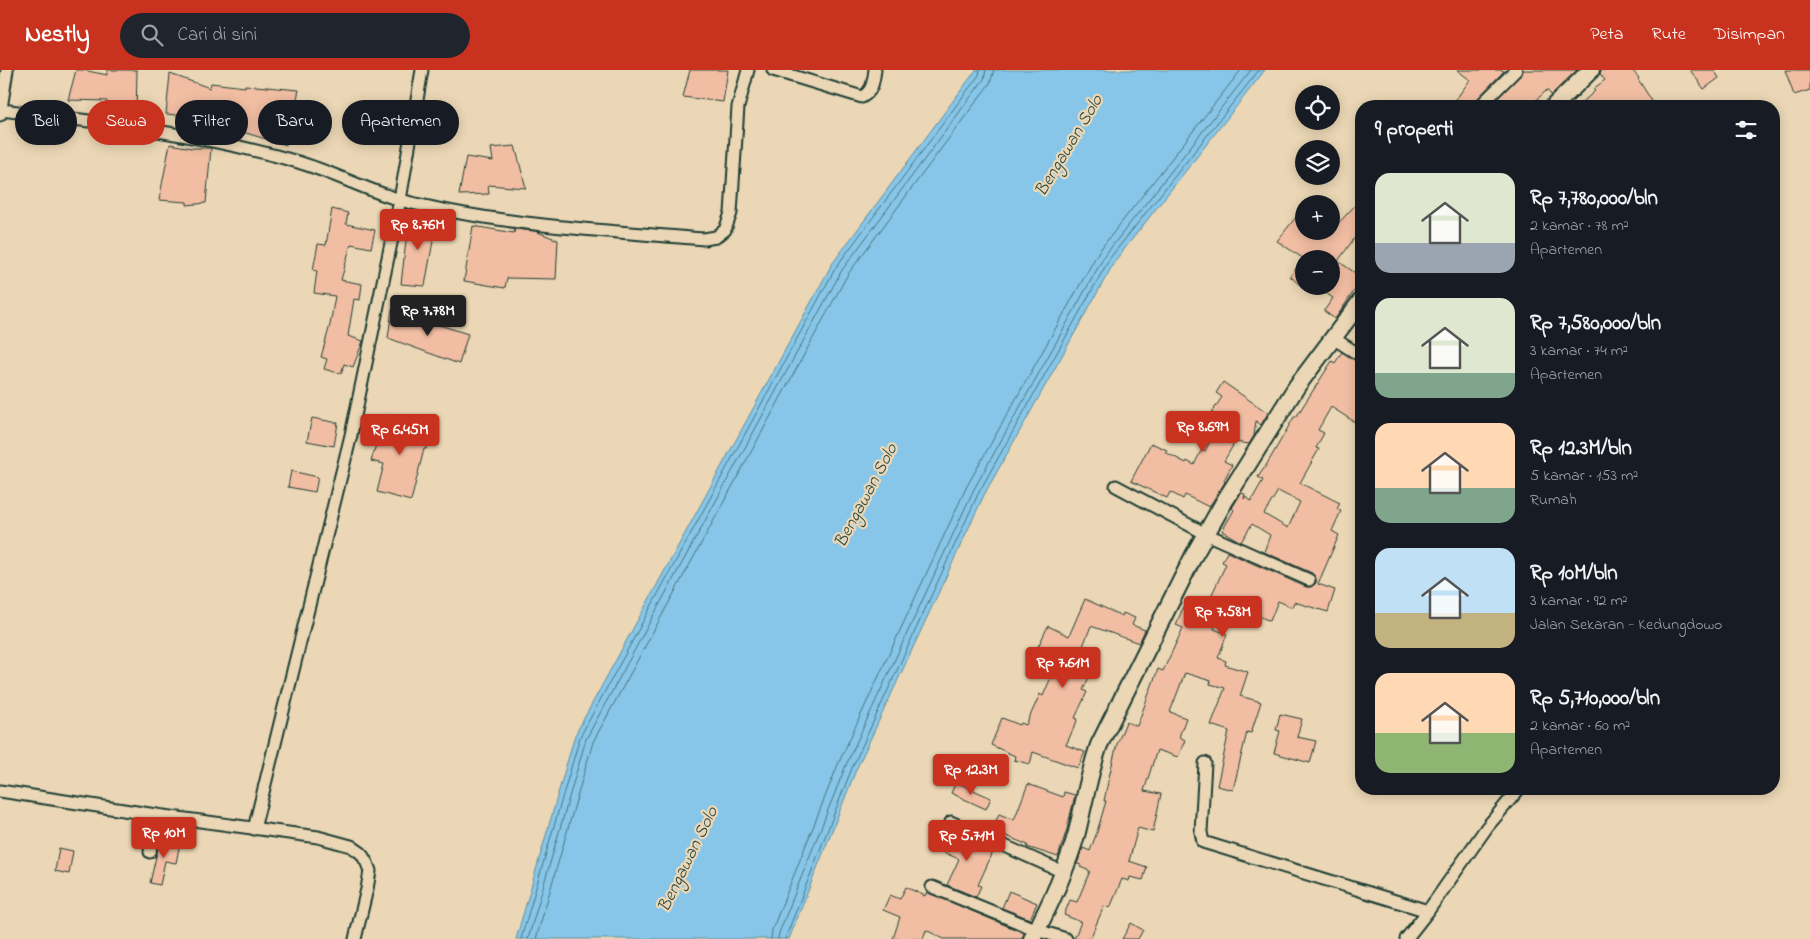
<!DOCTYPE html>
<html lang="id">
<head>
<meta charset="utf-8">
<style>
	body { margin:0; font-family:"Indie Flower",sans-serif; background:#20242c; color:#f1f3f6; height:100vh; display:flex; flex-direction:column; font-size:19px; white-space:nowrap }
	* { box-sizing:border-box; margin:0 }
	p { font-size:16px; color:#9ea1a6 }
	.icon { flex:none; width:28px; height:28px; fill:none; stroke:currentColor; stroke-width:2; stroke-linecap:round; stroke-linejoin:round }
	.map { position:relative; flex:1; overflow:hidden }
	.sheet { position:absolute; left:1355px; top:30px; width:425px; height:695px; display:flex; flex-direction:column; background:#171b24; border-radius:20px; box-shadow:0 2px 12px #0003 }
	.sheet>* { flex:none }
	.hud { position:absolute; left:15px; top:30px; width:475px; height:45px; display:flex; gap:10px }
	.buttons { position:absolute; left:1295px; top:15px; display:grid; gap:10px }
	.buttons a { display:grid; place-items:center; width:45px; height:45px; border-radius:50%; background:#171b24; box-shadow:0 2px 12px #0003; font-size:25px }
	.price { position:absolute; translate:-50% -42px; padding:0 11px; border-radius:5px; background:#c8321e; color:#fff; font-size:16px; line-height:32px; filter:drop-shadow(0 1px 2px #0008) }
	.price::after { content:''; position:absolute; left:50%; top:30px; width:15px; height:11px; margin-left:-8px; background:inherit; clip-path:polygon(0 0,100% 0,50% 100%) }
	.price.active { background:#222; color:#fff }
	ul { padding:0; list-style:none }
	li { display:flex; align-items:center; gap:15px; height:125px; padding:0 20px }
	li span { display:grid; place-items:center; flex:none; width:140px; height:100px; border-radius:15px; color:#555 }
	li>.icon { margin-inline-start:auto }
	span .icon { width:60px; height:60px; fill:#fffc; stroke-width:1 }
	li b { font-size:21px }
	h2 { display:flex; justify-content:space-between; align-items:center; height:60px; padding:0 20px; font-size:21px }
	.chip { padding:0 18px; border-radius:22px; background:#171b24; box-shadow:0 2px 12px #0003; font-size:18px; line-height:45px }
	.chip.active { background:#c8321e; color:#fff }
	header { display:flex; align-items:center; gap:30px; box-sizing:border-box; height:70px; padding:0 25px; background:#c8321e; color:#fff }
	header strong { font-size:24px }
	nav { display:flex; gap:28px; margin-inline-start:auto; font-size:18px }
	.search { width:350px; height:45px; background:#20242c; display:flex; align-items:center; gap:12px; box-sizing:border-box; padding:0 18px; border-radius:28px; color:#9ea1a6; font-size:19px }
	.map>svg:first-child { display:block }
	.water { fill:#87c6e8; stroke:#5d8fa0 }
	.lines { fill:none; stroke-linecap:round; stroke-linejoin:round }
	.shore { stroke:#49747c; stroke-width:1 }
	.building { fill:#f2bea3; stroke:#1f3d34; fill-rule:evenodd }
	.street-casing { stroke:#1f3d34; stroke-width:15 }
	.secondary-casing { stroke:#1f3d34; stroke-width:20 }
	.street { stroke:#ebd7b5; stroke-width:11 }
	.secondary { stroke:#ebd7b5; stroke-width:16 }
	.labels { text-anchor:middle; stroke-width:4.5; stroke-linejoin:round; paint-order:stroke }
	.water-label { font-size:18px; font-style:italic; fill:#294b46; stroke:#ebd7b5 }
</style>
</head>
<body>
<header>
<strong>Nestly</strong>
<div class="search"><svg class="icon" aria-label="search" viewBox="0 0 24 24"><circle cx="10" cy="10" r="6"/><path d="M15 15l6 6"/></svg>Cari di sini</div>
<nav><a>Peta</a><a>Rute</a><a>Disimpan</a></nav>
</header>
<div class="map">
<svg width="1810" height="869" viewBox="0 0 1810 869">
	<rect width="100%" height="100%" fill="#ebd7b5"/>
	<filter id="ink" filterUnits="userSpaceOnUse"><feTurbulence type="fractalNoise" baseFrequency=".02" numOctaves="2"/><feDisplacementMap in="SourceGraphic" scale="10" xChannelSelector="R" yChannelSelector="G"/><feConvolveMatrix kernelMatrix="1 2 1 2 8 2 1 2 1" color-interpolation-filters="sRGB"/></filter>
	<g filter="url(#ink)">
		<polygon class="water" points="976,0 1265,0 1115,191 984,425 856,700 789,869 516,869 575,665 832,194"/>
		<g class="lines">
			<g class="shore">
				<polyline points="521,869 580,667 836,197 979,5 980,0"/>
				<polyline points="528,869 586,669 842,200 984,9 986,0"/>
				<polyline points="536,869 593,672 848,204 990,13 994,0"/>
				<polyline points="771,869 772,860 839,692 967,416 1099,181 1241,0"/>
				<polyline points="778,869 779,863 846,695 974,419 1105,185 1251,0"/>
				<polyline points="785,869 852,698 979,422 1110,188 1259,0"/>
			</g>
		</g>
		<g class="building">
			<polygon points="76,0 83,0 107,5 107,0 137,0 136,47 107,44 107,31 68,30"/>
			<polygon points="690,0 728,0 723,32 683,27"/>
			<polygon points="1457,0 1502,0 1504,1 1475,31 1473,36 1451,36 1470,10"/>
			<polygon points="1523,0 1577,0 1551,25 1547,20 1530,36 1490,36 1521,5"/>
			<polygon points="1601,0 1632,0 1639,8 1638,9 1655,36 1578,36 1595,21 1593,19 1605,10 1600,4"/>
			<polygon points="1690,0 1714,0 1719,8 1704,19"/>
			<polygon points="1785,0 1810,0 1810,20 1794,25"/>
			<polygon points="170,4 210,18 211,13 245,17 245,15 299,20 286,75 236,60 240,42 222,41 207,48 166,44"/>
			<polygon points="170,74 192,78 211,78 206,133 187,135 187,132 159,130"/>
			<polygon points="515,76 526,118 488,115 489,124 459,125 466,87 493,91 491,78"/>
			<polygon points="1361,129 1361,170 1356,166 1338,191 1361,207 1361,211 1335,249 1324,241 1333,228 1316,216 1331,216 1331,189 1304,189 1277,171 1304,137 1304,161 1331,161"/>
			<polygon points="332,139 348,143 346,154 375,160 371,178 351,174 341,210 362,214 360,230 354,229 348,266 363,271 353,297 344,294 341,304 324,299 327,289 321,287 330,255 335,226 314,223 317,201 313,200 318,174 326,175"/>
			<polygon points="409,145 436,154 425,216 401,214"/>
			<polygon points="473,156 514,163 515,159 535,161 558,170 556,209 507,208 505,218 464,211"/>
			<polygon points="1304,189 1304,219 1290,206"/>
			<polygon points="392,240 468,264 459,294 388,268"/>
			<path d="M1342 282 1361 293V356L1331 337 1318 360 1324 363 1316 378 1319 379 1300 413 1340 433 1337 439 1341 441 1332 461 1339 465 1318 514 1335 520 1328 542 1294 532 1292 537 1278 531 1270 551 1254 544 1256 539 1227 529 1214 559 1227 564 1218 588 1226 591 1225 595 1248 602 1240 626 1261 632 1251 663 1247 662 1233 720 1217 716 1229 661 1211 655 1225 618 1210 614 1211 611 1185 603 1170 642 1186 648 1179 667 1185 670 1178 687 1157 680 1144 721 1161 724 1153 762 1138 758 1129 791 1147 797 1143 810 1130 807 1129 811 1122 809 1110 838 1104 836 1090 869H1074L1081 852 1064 845 1070 830 1077 832 1090 801 1080 797 1081 795 1077 794 1083 778 1090 781 1097 762 1106 731H1104L1109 707 1117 674 1126 652 1137 656 1158 599 1163 601 1183 558 1176 555 1184 535 1194 539 1198 531 1207 535 1226 494 1222 492 1227 482 1306 517H1310L1316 513V509L1312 503 1264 482 1270 465 1252 454 1241 472 1222 461 1234 440 1232 438 1241 423 1245 424 1244 429 1245 426 1251 431 1263 410 1258 407 1267 394 1294 347H1296L1332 291 1335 293ZM1278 421 1300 432 1288 458 1264 444Z"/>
			<polygon points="1223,312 1268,343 1261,355 1256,351 1254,366 1249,374 1235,372 1224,391 1232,395 1224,410 1225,412 1209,437 1185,425 1183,429 1170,422 1167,428 1131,411 1151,373 1167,380 1165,382 1186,393 1187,391 1194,395 1202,379 1205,381 1217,357 1207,350 1222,327 1216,323"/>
			<polygon points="385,345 432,358 426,379 424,379 411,431 377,422 384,394 371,391"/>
			<polygon points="312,348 338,353 334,376 307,371"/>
			<polygon points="291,401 318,407 315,422 288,417"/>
			<polygon points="1085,529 1122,546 1123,543 1135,548 1132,555 1145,560 1139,573 1091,556 1083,576 1100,584 1083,620 1087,622 1075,648 1078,649 1066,675 1085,682 1078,698 1033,682 1030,694 1014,690 1015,686 991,675 1002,648 1020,655 1021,653 1026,655 1040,624 1043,626 1058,591 1036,581 1048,556 1069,566"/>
			<polygon points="1280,644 1302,649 1297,667 1316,671 1310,693 1274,683 1280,661 1276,660"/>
			<polygon points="956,712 991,728 986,739 951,723"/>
			<polygon points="1028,714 1063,727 1064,722 1075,725 1067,759 1058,787 1027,777 1028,775 992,760 999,744 1014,750"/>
			<polygon points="949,759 994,780 978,815 981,816 976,827 947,815 959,789 940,781"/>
			<polygon points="160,769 180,773 176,793 165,791 160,815 150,813"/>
			<polygon points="59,778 73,781 69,804 55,801"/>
			<polygon points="906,817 925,826 927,822 1024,863 1022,869 944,869 926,860 923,869 893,869 900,847 883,840 890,825 900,829"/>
			<polygon points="1009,821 1037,833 1030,849 1002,838"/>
			<polygon points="1131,853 1143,860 1138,869 1122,869"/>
		</g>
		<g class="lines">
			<defs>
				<g id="street">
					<path d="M773 0 862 27C873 21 873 12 875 0"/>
					<polyline points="1480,36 1516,0"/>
					<path d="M1 40C101 52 202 64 298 92 338 104 375 125 416 134 510 156 608 161 704 169L716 167 725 160 731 143 738 37 748 0"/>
					<polyline points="0,45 7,0"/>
					<polyline points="1333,268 1361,286"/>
					<polyline points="1116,416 1206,464 1309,510"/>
					<polyline points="1205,693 1201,762 1203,772 1428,841"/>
					<polyline points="0,721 156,745 318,767 351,776 361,783 367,793 370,801 367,819 355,869"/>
					<polyline points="951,752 1063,802"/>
					<polyline points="254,759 351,365 400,130 422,0"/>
					<polyline points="150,782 156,745"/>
					<polyline points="932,817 1037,860 1066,869"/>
					<polyline points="1406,869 1428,841 1487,757 1519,719"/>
				</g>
				<g id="secondary">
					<polyline points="1554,36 1591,0"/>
					<path d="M1032 869C1050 835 1067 799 1077 762 1084 733 1089 704 1099 675L1194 485 1224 432 1297 316 1361 231"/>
				</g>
			</defs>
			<use href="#street" class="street-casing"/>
			<use href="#secondary" class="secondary-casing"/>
			<use href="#street" class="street"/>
			<use href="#secondary" class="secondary"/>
		</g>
	</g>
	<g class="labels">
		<g class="water-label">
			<text transform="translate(1068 75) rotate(-59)" y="6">Bengawan Solo</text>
			<text transform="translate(865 425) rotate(-62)" y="6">Bengawan Solo</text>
			<text transform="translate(687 789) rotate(-64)" y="6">Bengawan Solo</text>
		</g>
	</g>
</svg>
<div class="buttons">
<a><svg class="icon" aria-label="locate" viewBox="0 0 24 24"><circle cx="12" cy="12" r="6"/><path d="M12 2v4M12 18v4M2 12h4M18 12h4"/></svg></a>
<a><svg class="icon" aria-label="layers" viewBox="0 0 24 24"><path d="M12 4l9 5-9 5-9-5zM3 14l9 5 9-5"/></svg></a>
<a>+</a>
<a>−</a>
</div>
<b class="price" style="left:418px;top:181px">Rp 8.76M</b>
<b class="price active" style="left:428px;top:267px">Rp 7.78M</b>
<b class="price" style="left:1203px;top:383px">Rp 8.69M</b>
<b class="price" style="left:400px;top:386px">Rp 6.45M</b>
<b class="price" style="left:1223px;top:568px">Rp 7.58M</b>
<b class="price" style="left:1063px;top:619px">Rp 7.61M</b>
<b class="price" style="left:971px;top:726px">Rp 12.3M</b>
<b class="price" style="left:164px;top:789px">Rp 10M</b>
<b class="price" style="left:967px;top:792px">Rp 5.71M</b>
<div class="hud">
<a class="chip">Beli</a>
<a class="chip active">Sewa</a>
<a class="chip">Filter</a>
<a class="chip">Baru</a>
<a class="chip">Apartemen</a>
</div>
<section class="sheet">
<h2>9 properti<svg class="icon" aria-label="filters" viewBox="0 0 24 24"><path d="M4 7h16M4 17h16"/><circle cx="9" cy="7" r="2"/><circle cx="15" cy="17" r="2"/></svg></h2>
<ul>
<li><span style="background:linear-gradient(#dfe7d0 70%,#9aa5b1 0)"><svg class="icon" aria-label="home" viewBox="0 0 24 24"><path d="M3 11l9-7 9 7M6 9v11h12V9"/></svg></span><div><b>Rp 7,780,000/bln</b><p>2 kamar · 78 m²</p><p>Apartemen</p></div></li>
<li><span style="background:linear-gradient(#dfe7d0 75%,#7fa58c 0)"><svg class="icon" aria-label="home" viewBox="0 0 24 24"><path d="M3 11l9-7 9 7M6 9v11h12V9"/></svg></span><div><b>Rp 7,580,000/bln</b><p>3 kamar · 74 m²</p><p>Apartemen</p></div></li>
<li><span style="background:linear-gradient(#ffd9b3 65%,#7fa58c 0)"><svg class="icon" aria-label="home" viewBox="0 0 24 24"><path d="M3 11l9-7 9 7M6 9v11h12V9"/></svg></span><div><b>Rp 12.3M/bln</b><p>5 kamar · 153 m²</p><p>Rumah</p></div></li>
<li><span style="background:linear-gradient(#bfe0f5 65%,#c2b280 0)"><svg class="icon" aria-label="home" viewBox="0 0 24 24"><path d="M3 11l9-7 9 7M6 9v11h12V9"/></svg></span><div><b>Rp 10M/bln</b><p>3 kamar · 92 m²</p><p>Jalan Sekaran - Kedungdowo</p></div></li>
<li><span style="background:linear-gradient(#ffd9b3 60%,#8fb573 0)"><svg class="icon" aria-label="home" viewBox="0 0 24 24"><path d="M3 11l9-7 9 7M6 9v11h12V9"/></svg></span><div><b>Rp 5,710,000/bln</b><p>2 kamar · 60 m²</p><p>Apartemen</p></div></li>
</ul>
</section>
</div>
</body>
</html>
